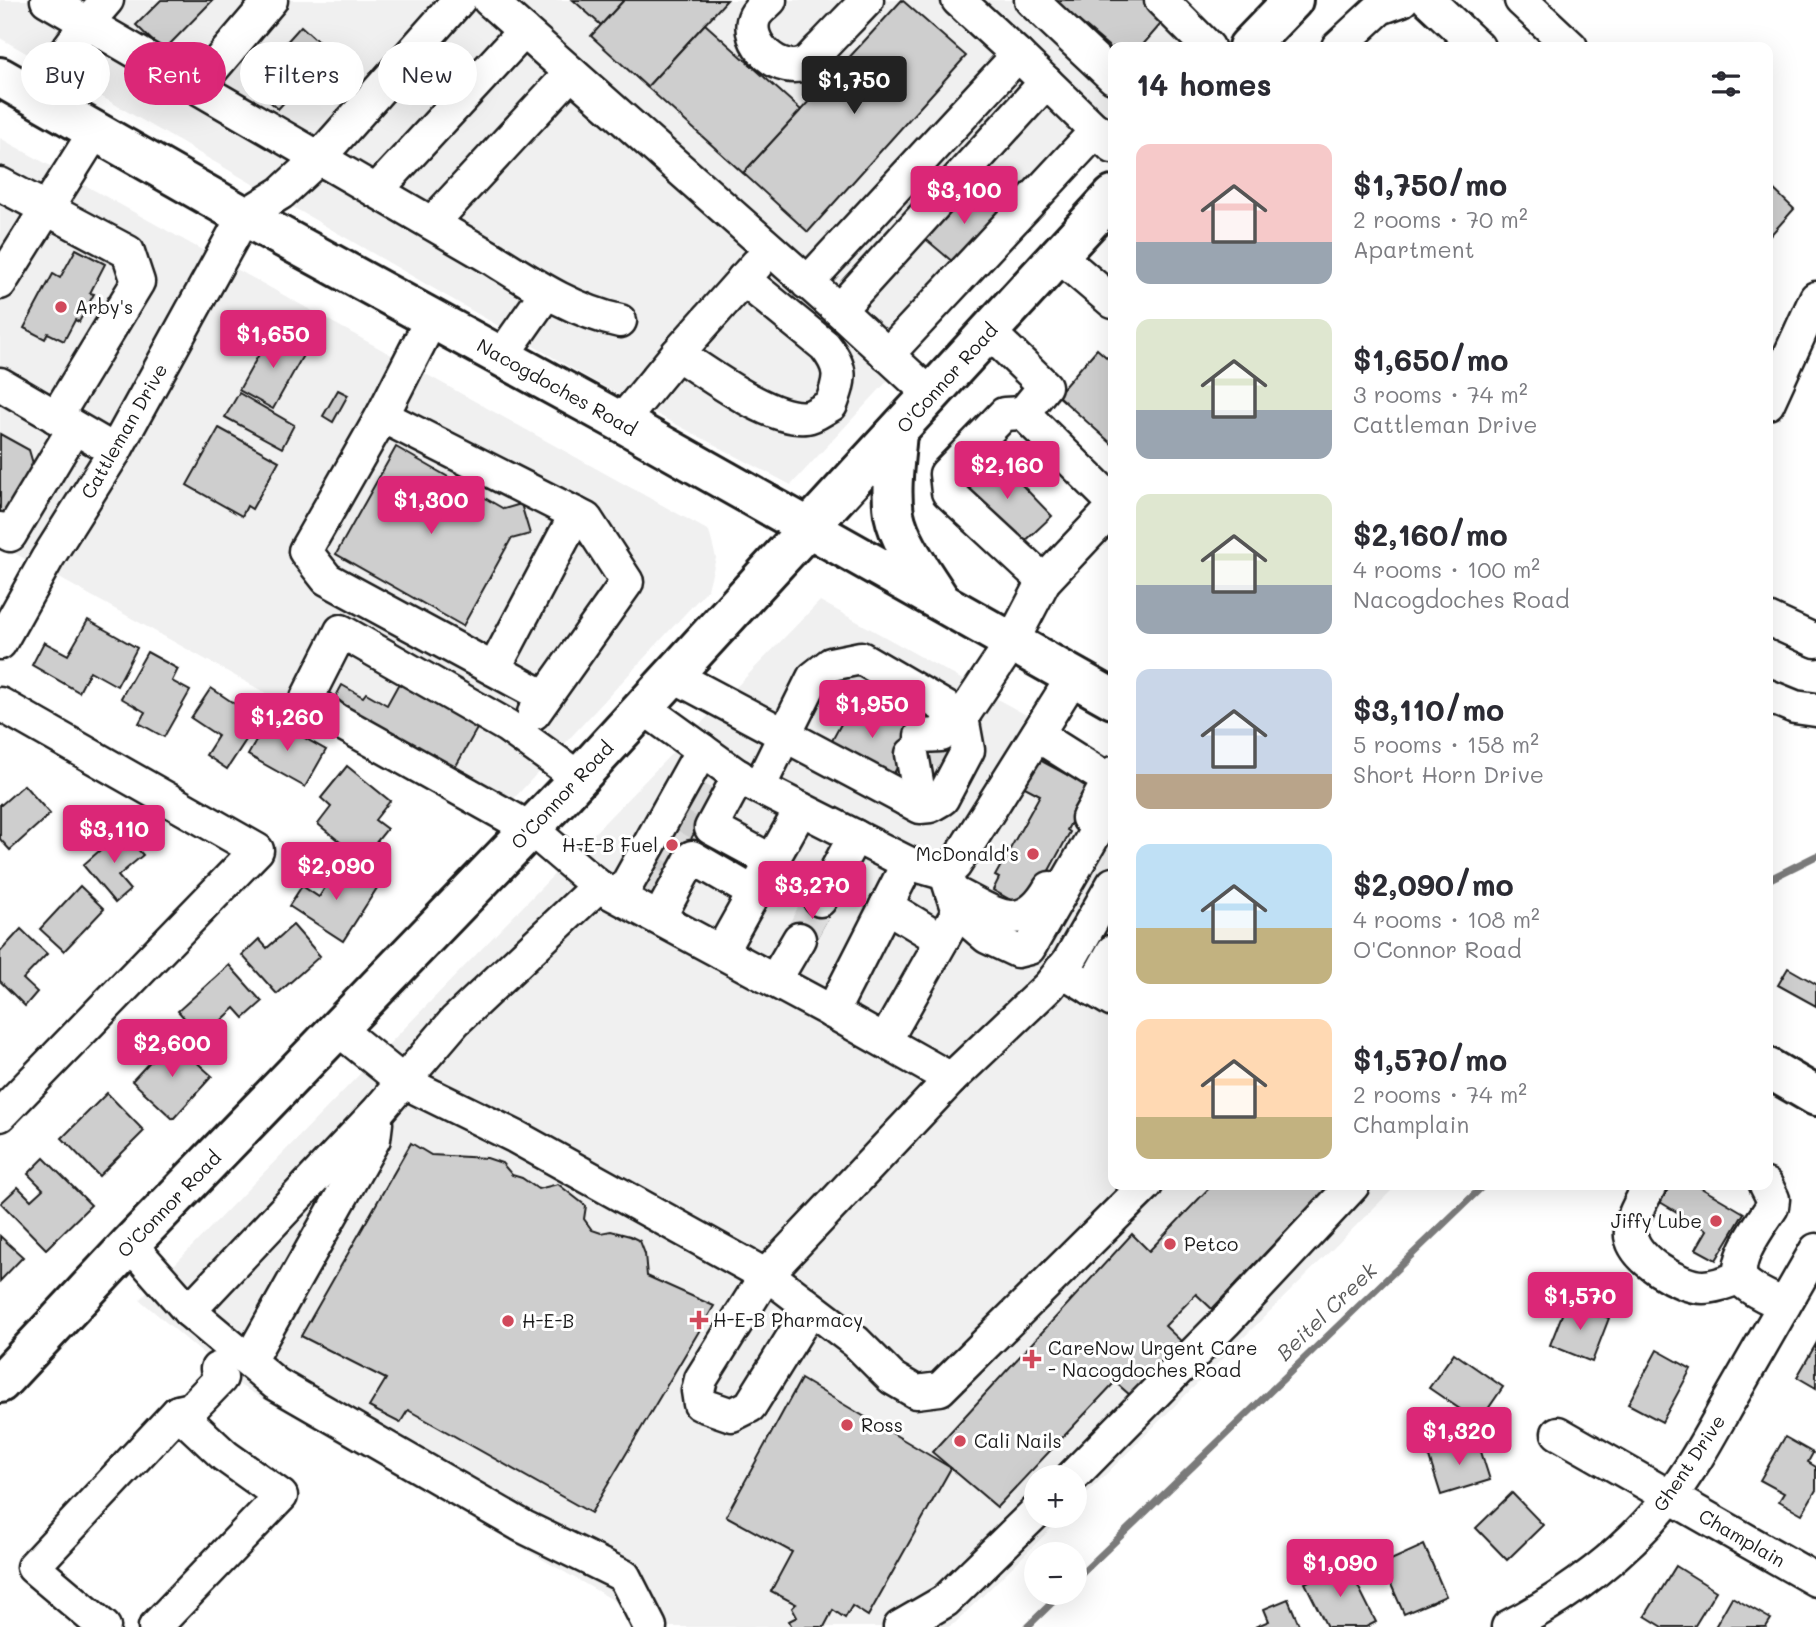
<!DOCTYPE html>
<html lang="en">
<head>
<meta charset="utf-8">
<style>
	body { margin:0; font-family:Mali,sans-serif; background:#f2f2f3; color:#2b2b33; height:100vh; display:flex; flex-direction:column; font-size:26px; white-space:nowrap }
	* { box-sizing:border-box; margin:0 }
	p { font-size:23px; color:#7c7c81 }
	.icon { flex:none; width:38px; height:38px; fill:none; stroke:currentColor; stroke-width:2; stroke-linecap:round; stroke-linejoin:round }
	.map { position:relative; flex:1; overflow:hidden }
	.sheet { position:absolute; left:1108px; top:42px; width:665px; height:1148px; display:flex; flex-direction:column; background:#fff; border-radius:14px; box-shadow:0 7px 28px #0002 }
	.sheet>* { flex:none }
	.top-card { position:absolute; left:21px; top:42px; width:665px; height:63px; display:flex; gap:14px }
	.controls { position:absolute; left:1024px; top:1465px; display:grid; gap:14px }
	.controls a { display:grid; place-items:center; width:63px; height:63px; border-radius:50%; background:#fff; box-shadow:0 7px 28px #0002; font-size:35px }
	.price { position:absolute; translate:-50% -60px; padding:0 16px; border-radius:7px; background:#db2777; color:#fff; font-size:23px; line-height:46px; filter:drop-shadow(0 2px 4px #0008) }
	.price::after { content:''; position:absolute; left:50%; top:42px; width:21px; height:16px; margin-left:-10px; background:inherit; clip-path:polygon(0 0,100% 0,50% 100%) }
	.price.selected { background:#222; color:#fff }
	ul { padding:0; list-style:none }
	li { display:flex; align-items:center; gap:21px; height:175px; padding:0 28px }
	li span { display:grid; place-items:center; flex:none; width:196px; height:140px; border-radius:14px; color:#555 }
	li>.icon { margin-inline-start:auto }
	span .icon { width:84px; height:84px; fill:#fffc; stroke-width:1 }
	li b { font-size:30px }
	h2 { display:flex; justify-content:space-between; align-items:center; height:84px; padding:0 28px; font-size:30px }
	.tag { padding:0 24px; border-radius:32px; background:#fff; box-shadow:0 7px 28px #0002; font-size:24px; line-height:63px }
	.tag.selected { background:#db2777; color:#fff }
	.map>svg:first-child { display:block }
	.built { fill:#f0f0f0 }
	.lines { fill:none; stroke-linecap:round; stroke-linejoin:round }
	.stream { stroke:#7a7a7a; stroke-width:7 }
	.building { fill:#cecece; stroke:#1c1c1c; stroke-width:2 }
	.minor-tunnel { stroke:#ddd; stroke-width:32; stroke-dasharray:32 16; stroke-linecap:butt }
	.minor-casing { stroke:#1c1c1c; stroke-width:37 }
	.major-casing { stroke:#1c1c1c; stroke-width:44 }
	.minor { stroke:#fff; stroke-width:32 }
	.major { stroke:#fff; stroke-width:38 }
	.poi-dot { fill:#d1495b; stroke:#fff; stroke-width:2.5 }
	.labels { text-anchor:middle; stroke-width:6; stroke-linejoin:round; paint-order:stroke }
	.poi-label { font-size:19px; fill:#1c1c1c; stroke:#fff; text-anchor:start }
	.street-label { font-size:19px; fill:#1c1c1c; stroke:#fff }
	.water-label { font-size:21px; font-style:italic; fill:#5a5a5a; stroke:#fff }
</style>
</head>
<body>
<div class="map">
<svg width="1816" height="1627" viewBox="0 0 1816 1627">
	<rect width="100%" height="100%" fill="#fff"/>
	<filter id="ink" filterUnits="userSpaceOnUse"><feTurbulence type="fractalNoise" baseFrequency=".0143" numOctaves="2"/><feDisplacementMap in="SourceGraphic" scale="14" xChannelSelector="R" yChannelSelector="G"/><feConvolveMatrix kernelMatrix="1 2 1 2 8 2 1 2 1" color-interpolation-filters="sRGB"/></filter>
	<g filter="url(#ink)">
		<g class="built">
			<polygon points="0,0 1173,0 1195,47 1113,47 1113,138 791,485 592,380 0,38"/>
			<polygon points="0,138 709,531 716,558 708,589 494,820 0,545"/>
			<polygon points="820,601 1113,763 1113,1185 1397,1185 1075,1505 1074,1477 1036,1477 1036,1516 1064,1516 955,1623 948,1627 660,1627 241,1386 140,1300"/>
		</g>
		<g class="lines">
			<g class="stream">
				<polyline points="1768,880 1816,856"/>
				<polyline points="1074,1581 1484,1185"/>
				<polyline points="1027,1627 1063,1592"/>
			</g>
		</g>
		<g class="building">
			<polygon points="161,0 213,0 163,51 136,25"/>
			<polygon points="573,0 624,0 601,25"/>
			<polygon points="624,0 727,0 647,87 591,36"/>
			<polygon points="902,0 966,56 808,232 743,173"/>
			<polygon points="1054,0 1147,0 1166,18 1141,47 1113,47 1113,50"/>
			<polygon points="705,24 801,110 743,173 647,87"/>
			<polygon points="301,26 330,52 278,109 250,83"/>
			<polygon points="967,184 1005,216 960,268 922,236"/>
			<polygon points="1768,184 1794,209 1768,238"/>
			<polygon points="76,249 105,264 90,293 94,294 79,322 75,320 64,341 48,333 45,339 24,328 53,274 60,278"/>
			<polygon points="272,331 306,350 273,409 239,390"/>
			<polygon points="1097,349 1113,363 1113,445 1057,395"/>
			<polygon points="338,390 348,395 333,422 323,416"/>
			<polygon points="239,393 294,425 282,448 225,417"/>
			<polygon points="219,428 279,461 252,509 247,506 242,516 187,485"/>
			<polygon points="0,434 29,450 34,467 4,519 0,517"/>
			<polygon points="396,447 504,509 521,504 530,534 511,539 463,626 336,554"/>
			<polygon points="994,456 1052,516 1020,546 963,487"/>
			<polygon points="88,620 137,648 117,686 90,671 79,692 32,665 44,642 68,655"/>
			<polygon points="147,652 178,669 172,681 190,691 164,737 139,723 145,712 121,698"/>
			<polygon points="399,683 478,727 452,773 331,705 342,685 363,697 366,693 387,705"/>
			<polygon points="211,688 259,720 227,769 206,755 218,736 191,718"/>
			<polygon points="855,698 916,731 890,781 828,748"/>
			<polygon points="269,718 326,750 305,787 248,755"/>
			<polygon points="1036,758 1090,787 1067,830 1070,832 1034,898 1025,908 993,890 999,878 995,876 1040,795 1021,785"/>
			<polygon points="347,766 390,801 375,820 387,829 362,860 318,824 331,807 321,798"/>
			<polygon points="24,785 50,814 10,850 0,839 0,803 1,805"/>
			<polygon points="688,788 712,801 660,895 636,882"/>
			<polygon points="122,831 143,855 118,876 130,890 115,903 83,865"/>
			<polygon points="340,864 377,888 343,941 289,906 302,886 319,897"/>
			<polygon points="80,886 104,909 64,951 40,929"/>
			<polygon points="811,896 833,908 812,946 791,934"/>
			<polygon points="293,925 320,956 277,994 242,955 259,939 267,948"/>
			<polygon points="21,929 47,954 23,979 37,992 25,1006 0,981 0,952"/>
			<polygon points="229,965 262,1002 244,1018 235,1008 202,1038 178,1011"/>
			<polygon points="1788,968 1816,984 1816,1006 1778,985"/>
			<polygon points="171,1039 212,1076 173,1119 132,1081"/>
			<polygon points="107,1093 144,1131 99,1176 62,1138"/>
			<polygon points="411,1143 431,1155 487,1158 502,1163 512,1175 522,1178 538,1189 558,1184 586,1206 584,1219 592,1230 601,1233 611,1231 630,1236 640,1241 645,1254 647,1276 714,1306 591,1513 408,1410 400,1423 369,1407 386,1379 301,1336"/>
			<polygon points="44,1158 91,1205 46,1249 1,1203 18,1187 31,1200 43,1189 28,1174"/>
			<polygon points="1212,1185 1330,1185 1212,1309 1196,1294 1165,1326 1181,1341 1130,1395 1115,1382 997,1507 932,1452 1132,1234 1149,1251"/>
			<polygon points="1671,1185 1696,1185 1744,1213 1716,1260 1696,1249 1707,1230 1660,1202"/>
			<polygon points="0,1236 23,1257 0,1281"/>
			<polygon points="1567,1302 1609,1318 1592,1362 1550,1345"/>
			<polygon points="1816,1344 1816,1388 1797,1377"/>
			<polygon points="1657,1350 1691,1369 1662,1422 1628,1404"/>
			<polygon points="1454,1353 1503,1387 1479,1422 1429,1388"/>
			<polygon points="801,1379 951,1468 868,1616 852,1606 845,1618 833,1610 824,1627 792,1627 789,1621 797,1617 792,1608 796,1604 771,1591 792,1552 726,1516"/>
			<polygon points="1785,1437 1813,1453 1808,1462 1816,1467 1816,1490 1802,1514 1779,1501 1784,1493 1760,1480"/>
			<polygon points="1477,1439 1490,1480 1441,1495 1428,1454"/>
			<polygon points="1512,1493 1543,1525 1507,1560 1476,1528"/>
			<polygon points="1424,1545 1446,1596 1404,1614 1382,1564"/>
			<polygon points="1346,1562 1376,1622 1366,1627 1327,1627 1305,1583"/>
			<polygon points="1676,1566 1716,1591 1694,1627 1663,1627 1645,1616"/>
			<polygon points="1732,1597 1771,1619 1766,1627 1715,1627"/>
			<polygon points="1288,1599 1300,1627 1255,1627 1269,1621 1264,1609"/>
		</g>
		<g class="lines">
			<g class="minor-tunnel">
				<polyline points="939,769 949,750"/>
				<polyline points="686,792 709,805"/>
				<polyline points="660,839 683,852"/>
				<polyline points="638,878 662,891"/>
				<polyline points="799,939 820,900"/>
			</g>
			<defs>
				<g id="minor">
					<path d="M47 0 493 259C533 284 573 311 620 321"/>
					<polyline points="489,0 839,310 931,395"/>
					<path d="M770 0C765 5 758 10 755 16 742 42 782 78 807 62 812 58 817 51 822 47 837 31 852 16 867 0"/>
					<polyline points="958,0 1018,55 1113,147"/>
					<polyline points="1031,0 1113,77"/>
					<polyline points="1161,0 1208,47"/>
					<polyline points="1428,0 1478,47"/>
					<polyline points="1521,0 1571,47"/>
					<polyline points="1338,47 1380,8 1402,0"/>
					<polyline points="197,87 271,0"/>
					<polyline points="33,96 87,23 107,0"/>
					<polyline points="0,184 128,252 138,282 56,417"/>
					<polyline points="376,191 524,31"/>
					<polyline points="432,223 571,73"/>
					<polyline points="1059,256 1113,302"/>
					<polyline points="0,283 96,130"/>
					<polyline points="807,283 1018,55"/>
					<polyline points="839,310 1046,82"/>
					<polyline points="432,318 382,416 305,551 327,579 545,697"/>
					<polyline points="989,332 1045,386 1023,413 1113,502"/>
					<path d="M677 354C708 373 771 422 807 417 815 416 824 408 831 405 841 378 843 369 825 346L743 279"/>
					<polyline points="887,355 1097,130"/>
					<polyline points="501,357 546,293"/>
					<polyline points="0,384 115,451"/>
					<polyline points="1768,403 1816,298"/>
					<polyline points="1023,413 1004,414 946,474 948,492 1044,581"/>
					<polyline points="382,416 586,519 627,582 534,713"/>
					<polyline points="621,422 677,354 757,264"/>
					<polyline points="0,529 10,535 74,428"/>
					<polyline points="1768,619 1816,641"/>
					<polyline points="0,643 47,559 115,451 244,216 281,193 318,159 459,0"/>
					<polyline points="494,669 576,514"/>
					<polyline points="674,676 920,807 930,806 942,799 968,750 962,717"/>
					<polyline points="1768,696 1795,707 1816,710"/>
					<polyline points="0,704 257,850 0,1115"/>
					<polyline points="644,708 742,779 908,863 946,874"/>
					<polyline points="1037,735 1113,783"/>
					<polyline points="921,736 941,735 954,712"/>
					<polyline points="739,776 711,828 772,861"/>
					<polyline points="579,778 507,726 341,631 307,698 336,720 531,829 598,886 825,1008 951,1079 1049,986 1069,961 1113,884"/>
					<polyline points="759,787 813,678 831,664 861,658 962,717 1012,642 1044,581 1113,508"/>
					<polyline points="907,800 917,782 912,754"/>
					<polyline points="1088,818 1113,773"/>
					<polyline points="946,874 958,912 987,937 1017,951 1029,948 1113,802"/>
					<polyline points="946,874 955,865 1073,677"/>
					<path d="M952 892C992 911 1021 939 1050 888"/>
					<polyline points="620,897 702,750"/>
					<polyline points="820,900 855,836"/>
					<polyline points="886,906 942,940"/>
					<polyline points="659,918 692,857 754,893"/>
					<polyline points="721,952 801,809"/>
					<polyline points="1061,970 1113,1001"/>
					<polyline points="775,980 799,939"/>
					<polyline points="1092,989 1113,951"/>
					<polyline points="832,1012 908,863"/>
					<polyline points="338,1029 402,1081 516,1137 776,1281 856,1342 892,1378 916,1392 940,1389 1146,1185"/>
					<polyline points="885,1041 958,912"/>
					<path d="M1650 1185C1643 1199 1629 1219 1631 1236 1635 1260 1680 1287 1703 1287 1716 1287 1729 1281 1740 1277"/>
					<path d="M1766 1185 1773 1199 1772 1207C1762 1223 1726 1268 1746 1284 1756 1293 1772 1299 1784 1305"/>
					<polyline points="130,1244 189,1311 378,1111 455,1021 598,886"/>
					<polyline points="811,1308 750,1406 732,1415 700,1404 698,1391 701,1379 766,1275 951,1079"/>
					<polyline points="189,1311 276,1384 524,1527 624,1576 650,1627"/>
					<polyline points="249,1361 374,1139 376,1123"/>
					<polyline points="1558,1433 1816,1580"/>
					<polyline points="1072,1477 1225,1322 1353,1185"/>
					<polyline points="104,1627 33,1567 178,1412 191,1409 221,1378 217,1369"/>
					<polyline points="155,1627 281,1496 225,1456 178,1412"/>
					<polyline points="900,1627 945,1601 1036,1512"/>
					<path d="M1508 1627C1568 1596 1627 1552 1669 1498 1693 1468 1712 1431 1731 1398 1759 1349 1788 1299 1816 1250"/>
				</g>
				<g id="major">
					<polyline points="1248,47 1293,0"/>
					<polyline points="0,77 244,216 621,422 1113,699"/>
					<path d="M897 432C895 459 890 487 894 514 900 544 924 574 940 600"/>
					<polyline points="1768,1068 1816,1096"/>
					<polyline points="0,1383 130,1244 563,795 1113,196"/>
				</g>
			</defs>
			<use href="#minor" class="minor-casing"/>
			<use href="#major" class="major-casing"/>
			<use href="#minor" class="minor"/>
			<use href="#major" class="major"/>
		</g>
	</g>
	<g class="poi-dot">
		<circle cx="61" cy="307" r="7"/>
		<circle cx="672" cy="845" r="7"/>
		<circle cx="1033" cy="854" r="7"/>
		<circle cx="1716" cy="1221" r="7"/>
		<circle cx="1170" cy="1244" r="7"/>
		<path d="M695.5 1309.5h7v7h7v7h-7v7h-7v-7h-7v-7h7z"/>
		<circle cx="508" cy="1321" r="7"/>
		<path d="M1028.5 1348.5h7v7h7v7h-7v7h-7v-7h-7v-7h7z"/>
		<circle cx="847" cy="1425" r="7"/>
		<circle cx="960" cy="1441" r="7"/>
	</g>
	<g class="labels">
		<g class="poi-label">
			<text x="75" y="314">Arby's</text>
			<text x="658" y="852" text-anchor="end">H-E-B Fuel</text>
			<text x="1019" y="861" text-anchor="end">McDonald's</text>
			<text x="1702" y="1228" text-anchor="end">Jiffy Lube</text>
			<text x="1184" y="1251">Petco</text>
			<text x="713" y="1327">H-E-B Pharmacy</text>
			<text x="522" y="1328">H-E-B</text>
			<text x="1048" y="1355">CareNow Urgent Care<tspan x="1048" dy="22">- Nacogdoches Road</tspan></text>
			<text x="861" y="1432">Ross</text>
			<text x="974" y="1448">Cali Nails</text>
		</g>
		<g class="street-label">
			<text transform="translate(947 378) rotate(-48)" y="7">O'Connor Road</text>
			<text transform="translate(557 387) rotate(29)" y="7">Nacogdoches Road</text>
			<text transform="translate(124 431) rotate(-60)" y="7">Cattleman Drive</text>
			<text transform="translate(562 795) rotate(-47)" y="7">O'Connor Road</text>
			<text transform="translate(169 1204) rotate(-46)" y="7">O'Connor Road</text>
			<text transform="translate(1689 1463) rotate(-56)" y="7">Ghent Drive</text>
			<text transform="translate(1742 1538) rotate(30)" y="7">Champlain</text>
		</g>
		<g class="water-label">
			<text transform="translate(1327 1312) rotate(-44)" y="7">Beitel Creek</text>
		</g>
	</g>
</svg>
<div class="controls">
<a>+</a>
<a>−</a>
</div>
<b class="price selected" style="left:854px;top:116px">$1,750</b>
<b class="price" style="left:964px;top:226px">$3,100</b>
<b class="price" style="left:273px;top:370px">$1,650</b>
<b class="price" style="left:1007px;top:501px">$2,160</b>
<b class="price" style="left:431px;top:536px">$1,300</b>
<b class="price" style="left:872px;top:740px">$1,950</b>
<b class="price" style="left:287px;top:753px">$1,260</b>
<b class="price" style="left:114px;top:865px">$3,110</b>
<b class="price" style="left:336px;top:902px">$2,090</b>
<b class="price" style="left:812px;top:921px">$3,270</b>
<b class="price" style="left:172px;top:1079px">$2,600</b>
<b class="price" style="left:1580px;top:1332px">$1,570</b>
<b class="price" style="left:1459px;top:1467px">$1,320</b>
<b class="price" style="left:1340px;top:1599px">$1,090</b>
<div class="top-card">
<a class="tag">Buy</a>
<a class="tag selected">Rent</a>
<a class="tag">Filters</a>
<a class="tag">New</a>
</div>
<section class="sheet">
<h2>14 homes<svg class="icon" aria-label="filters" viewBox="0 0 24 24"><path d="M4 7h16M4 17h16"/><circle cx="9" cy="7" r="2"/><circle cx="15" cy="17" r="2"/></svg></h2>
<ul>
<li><span style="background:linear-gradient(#f6c9c9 70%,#9aa5b1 0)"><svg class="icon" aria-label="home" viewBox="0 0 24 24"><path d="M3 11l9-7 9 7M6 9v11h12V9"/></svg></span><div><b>$1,750/mo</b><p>2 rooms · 70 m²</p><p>Apartment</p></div></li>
<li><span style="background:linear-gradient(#dfe7d0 65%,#9aa5b1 0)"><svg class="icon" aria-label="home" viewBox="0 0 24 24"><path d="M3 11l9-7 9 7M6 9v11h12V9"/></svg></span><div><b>$1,650/mo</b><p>3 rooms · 74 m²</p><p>Cattleman Drive</p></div></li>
<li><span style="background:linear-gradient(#dfe7d0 65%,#9aa5b1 0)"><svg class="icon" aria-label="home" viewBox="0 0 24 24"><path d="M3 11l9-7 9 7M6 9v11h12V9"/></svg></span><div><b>$2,160/mo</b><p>4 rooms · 100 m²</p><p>Nacogdoches Road</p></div></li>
<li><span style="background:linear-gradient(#c9d6e8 75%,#b9a48a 0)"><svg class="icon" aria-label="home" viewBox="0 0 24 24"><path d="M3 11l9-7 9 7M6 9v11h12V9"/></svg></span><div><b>$3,110/mo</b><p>5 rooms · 158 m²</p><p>Short Horn Drive</p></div></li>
<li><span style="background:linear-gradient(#bfe0f5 60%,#c2b280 0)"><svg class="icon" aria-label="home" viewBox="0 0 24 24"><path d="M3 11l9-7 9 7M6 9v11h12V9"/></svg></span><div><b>$2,090/mo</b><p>4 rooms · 108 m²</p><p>O'Connor Road</p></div></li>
<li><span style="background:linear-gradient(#ffd9b3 70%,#c2b280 0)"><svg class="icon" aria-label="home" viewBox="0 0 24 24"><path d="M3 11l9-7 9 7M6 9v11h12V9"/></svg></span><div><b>$1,570/mo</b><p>2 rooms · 74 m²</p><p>Champlain</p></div></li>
</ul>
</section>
</div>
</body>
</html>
